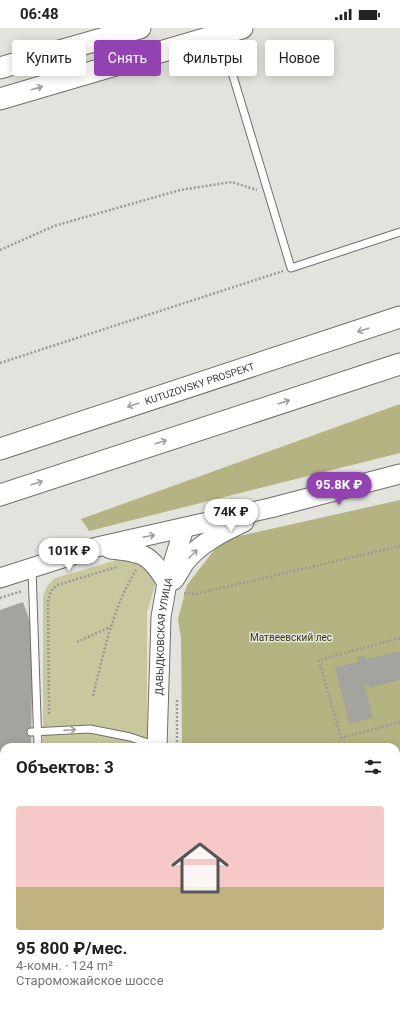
<!DOCTYPE html>
<html lang="ru">
<head>
<meta charset="utf-8">
<style>
	body { margin:0; font-family:Roboto,sans-serif; background:#f6f6f6; color:#222; height:100vh; display:flex; flex-direction:column; font-size:15px; white-space:nowrap }
	* { box-sizing:border-box; margin:0 }
	p { font-size:13px; color:#767676 }
	.icon { flex:none; width:22px; height:22px; fill:none; stroke:currentColor; stroke-width:2; stroke-linecap:round; stroke-linejoin:round }
	.map { position:relative; flex:1; overflow:hidden }
	.drawer { position:absolute; left:0px; top:715px; width:400px; height:268px; display:flex; flex-direction:column; background:#fff; border-radius:12px 12px 0 0; box-shadow:0 2px 10px #0003 }
	.drawer>* { flex:none }
	.banner { position:absolute; left:12px; top:12px; width:376px; height:36px; display:flex; gap:8px }
	.price { position:absolute; translate:-50% -34px; padding:0 9px; border-radius:14px; background:#fff; color:#222; font-size:13px; line-height:26px; filter:drop-shadow(0 1px 2px #0008) }
	.price::after { content:''; position:absolute; left:50%; top:24px; width:12px; height:9px; margin-left:-6px; background:inherit; clip-path:polygon(0 0,100% 0,50% 100%) }
	.price.current { background:#9342b1; color:#fff }
	ul { padding:0; list-style:none }
	li { display:grid; align-content:center; gap:8px; height:212px; padding:0 16px }
	li span { display:grid; place-items:center; height:124px; border-radius:4px; color:#555 }
	li>.icon { margin-inline-start:auto }
	span .icon { width:72px; height:72px; fill:#fffc; stroke-width:1 }
	li b { font-size:17px }
	h2 { display:flex; justify-content:space-between; align-items:center; height:48px; padding:0 16px; font-size:17px }
	.tag { padding:0 14px; border-radius:4px; background:#fff; box-shadow:0 2px 10px #0003; font-size:14px; line-height:36px }
	.tag.current { background:#9342b1; color:#fff }
	.status { display:flex; justify-content:space-between; align-items:center; height:28px; padding:0 20px; background:#fff; direction:ltr }
	.status svg { height:11px; fill:currentColor }
	.map>svg:first-child { display:block }
	.green { fill:#c9c79d }
	.forest { fill:#b5b381 }
	.building { fill:#a4a49e }
	.lines { fill:none; stroke-linecap:round; stroke-linejoin:round }
	.lane-casing { stroke:#6f6e69; stroke-width:9 }
	.secondary-casing { stroke:#6f6e69; stroke-width:21 }
	.primary-casing { stroke:#6f6e69; stroke-width:23 }
	.path { stroke:#999995; stroke-width:2.5; stroke-dasharray:2 2; stroke-linecap:butt }
	.lane { stroke:#fff; stroke-width:7 }
	.secondary { stroke:#fff; stroke-width:19 }
	.primary { stroke:#fff; stroke-width:21 }
	.oneway { stroke:#9e9e9c }
	.labels { text-anchor:middle; stroke-width:3; stroke-linejoin:round; paint-order:stroke }
	.street-label { font-size:10px; fill:#3c3c3a; stroke:#e3e3dd }
	.park-label { font-size:10px; fill:#3c3a12; stroke:#e3e3dd }
</style>
</head>
<body>
<div class="status"><b>06:48</b><svg viewBox="0 0 49 12"><path d="M0 12V9h3v3zM5 12V6h3v6zM10 12V3h3v9zM15 12V0h3v12zM26 1h20v11H26zM47 4h2v5h-2z"/></svg></div>
<div class="map">
<svg width="400" height="983" viewBox="0 0 400 983">
	<rect width="100%" height="100%" fill="#e3e3dd"/>
	<polygon class="green" points="134,527 143,531 156,554 147,584 147,719 43,719 43,568 47,558 55,550"/>
	<g class="forest">
		<polygon points="400,376 400,425 89,503 81,491"/>
		<polygon points="400,472 400,781 396,781 396,719 182,719 181,610 178,591 187,557 222,512"/>
	</g>
	<g class="building">
		<polygon points="23,574 33,602 31,719 4,719 4,908 0,907 0,582"/>
		<polygon points="400,623 400,652 370,660 369,657 365,658 373,690 349,696 335,639 358,634 357,629 365,627 366,631"/>
		<rect x="396" y="807" width="4" height="74"/>
		<rect x="396" y="929" width="4" height="45"/>
	</g>
	<g class="lines">
		<defs>
			<g id="lane">
				<polyline points="230,38 291,240 400,204"/>
				<polyline points="32,541 38,719"/>
				<polyline points="31,704 90,701 130,709 157,718"/>
				<polyline points="304,979 323,983"/>
			</g>
			<g id="secondary">
				<path d="M110 521C143 524 150 526 167 555"/>
				<polyline points="0,550 97,519 270,480 400,446"/>
				<path d="M174 552C178 546 181 540 185 534 200 515 223 504 244 494"/>
				<path id="s1" d="M157 719 161 589 167 555 184 500"/>
				<polyline points="0,923 4,923"/>
				<polyline points="154,983 154,979"/>
			</g>
			<g id="primary">
				<polyline points="0,40 140,0"/>
				<polyline points="0,71 242,0"/>
				<path id="s2" d="M0 421 400 289"/>
				<polyline points="0,467 400,336"/>
			</g>
		</defs>
		<use href="#lane" class="lane-casing"/>
		<use href="#secondary" class="secondary-casing"/>
		<use href="#primary" class="primary-casing"/>
		<g class="path">
			<polyline points="0,222 54,198 180,162 232,154 257,162"/>
			<polyline points="0,335 283,243"/>
			<polyline points="184,565 196,566 400,518"/>
			<polyline points="0,570 22,563"/>
			<polyline points="400,610 319,632 341,710 400,694"/>
			<polyline points="77,614 110,599"/>
			<path d="M93 668C104 624 112 581 136 542"/>
			<polyline points="177,672 177,719"/>
			<polyline points="49,686 48,573 51,563 57,557 117,539"/>
			<polyline points="0,944 4,945"/>
			<polyline points="121,979 121,983"/>
			<polyline points="176,979 176,983"/>
			<polyline points="59,983 60,979"/>
		</g>
		<use href="#lane" class="lane"/>
		<use href="#secondary" class="secondary"/>
		<use href="#primary" class="primary"/>
	</g>
	<defs><path id="oneway-shaft" d="M-6 0H5M1.5-3L5.5 0L1.5 3" fill="none" stroke-width="1.6" stroke-linecap="round" stroke-linejoin="round"/></defs>
	<g class="oneway">
		<use href="#oneway-shaft" transform="translate(37 60) rotate(-16)"/>
		<use href="#oneway-shaft" transform="translate(363 302) rotate(162)"/>
		<use href="#oneway-shaft" transform="translate(284 374) rotate(-18)"/>
		<use href="#oneway-shaft" transform="translate(133 377) rotate(162)"/>
		<use href="#oneway-shaft" transform="translate(161 414) rotate(-18)"/>
		<use href="#oneway-shaft" transform="translate(37 455) rotate(-18)"/>
		<use href="#oneway-shaft" transform="translate(149 508) rotate(-12)"/>
		<use href="#oneway-shaft" transform="translate(193 526) rotate(-45)"/>
		<use href="#oneway-shaft" transform="translate(70 702) rotate(-3)"/>
	</g>
	<g class="labels">
		<g class="street-label">
			<text dy="4" stroke="none"><textPath href="#s2" startOffset="210">KUTUZOVSKY PROSPEKT</textPath></text>
			<text dy="4" stroke="none"><textPath href="#s1" startOffset="111">ДАВЫДКОВСКАЯ УЛИЦА</textPath></text>
		</g>
		<g class="park-label">
			<text x="291" y="613">Матвеевский лес</text>
		</g>
	</g>
</svg>
<b class="price current" style="left:339px;top:478px">95.8K ₽</b>
<b class="price" style="left:231px;top:505px">74K ₽</b>
<b class="price" style="left:69px;top:544px">101K ₽</b>
<div class="banner">
<a class="tag">Купить</a>
<a class="tag current">Снять</a>
<a class="tag">Фильтры</a>
<a class="tag">Новое</a>
</div>
<section class="drawer">
<h2>Объектов: 3<svg class="icon" aria-label="filters" viewBox="0 0 24 24"><path d="M4 7h16M4 17h16"/><circle cx="9" cy="7" r="2"/><circle cx="15" cy="17" r="2"/></svg></h2>
<ul>
<li><span style="background:linear-gradient(#f6c9c9 65%,#c2b280 0)"><svg class="icon" aria-label="home" viewBox="0 0 24 24"><path d="M3 11l9-7 9 7M6 9v11h12V9"/></svg></span><div><b>95 800 ₽/мес.</b><p>4-комн. · 124 m²</p><p>Староможайское шоссе</p></div></li>
</ul>
</section>
</div>
</body>
</html>
